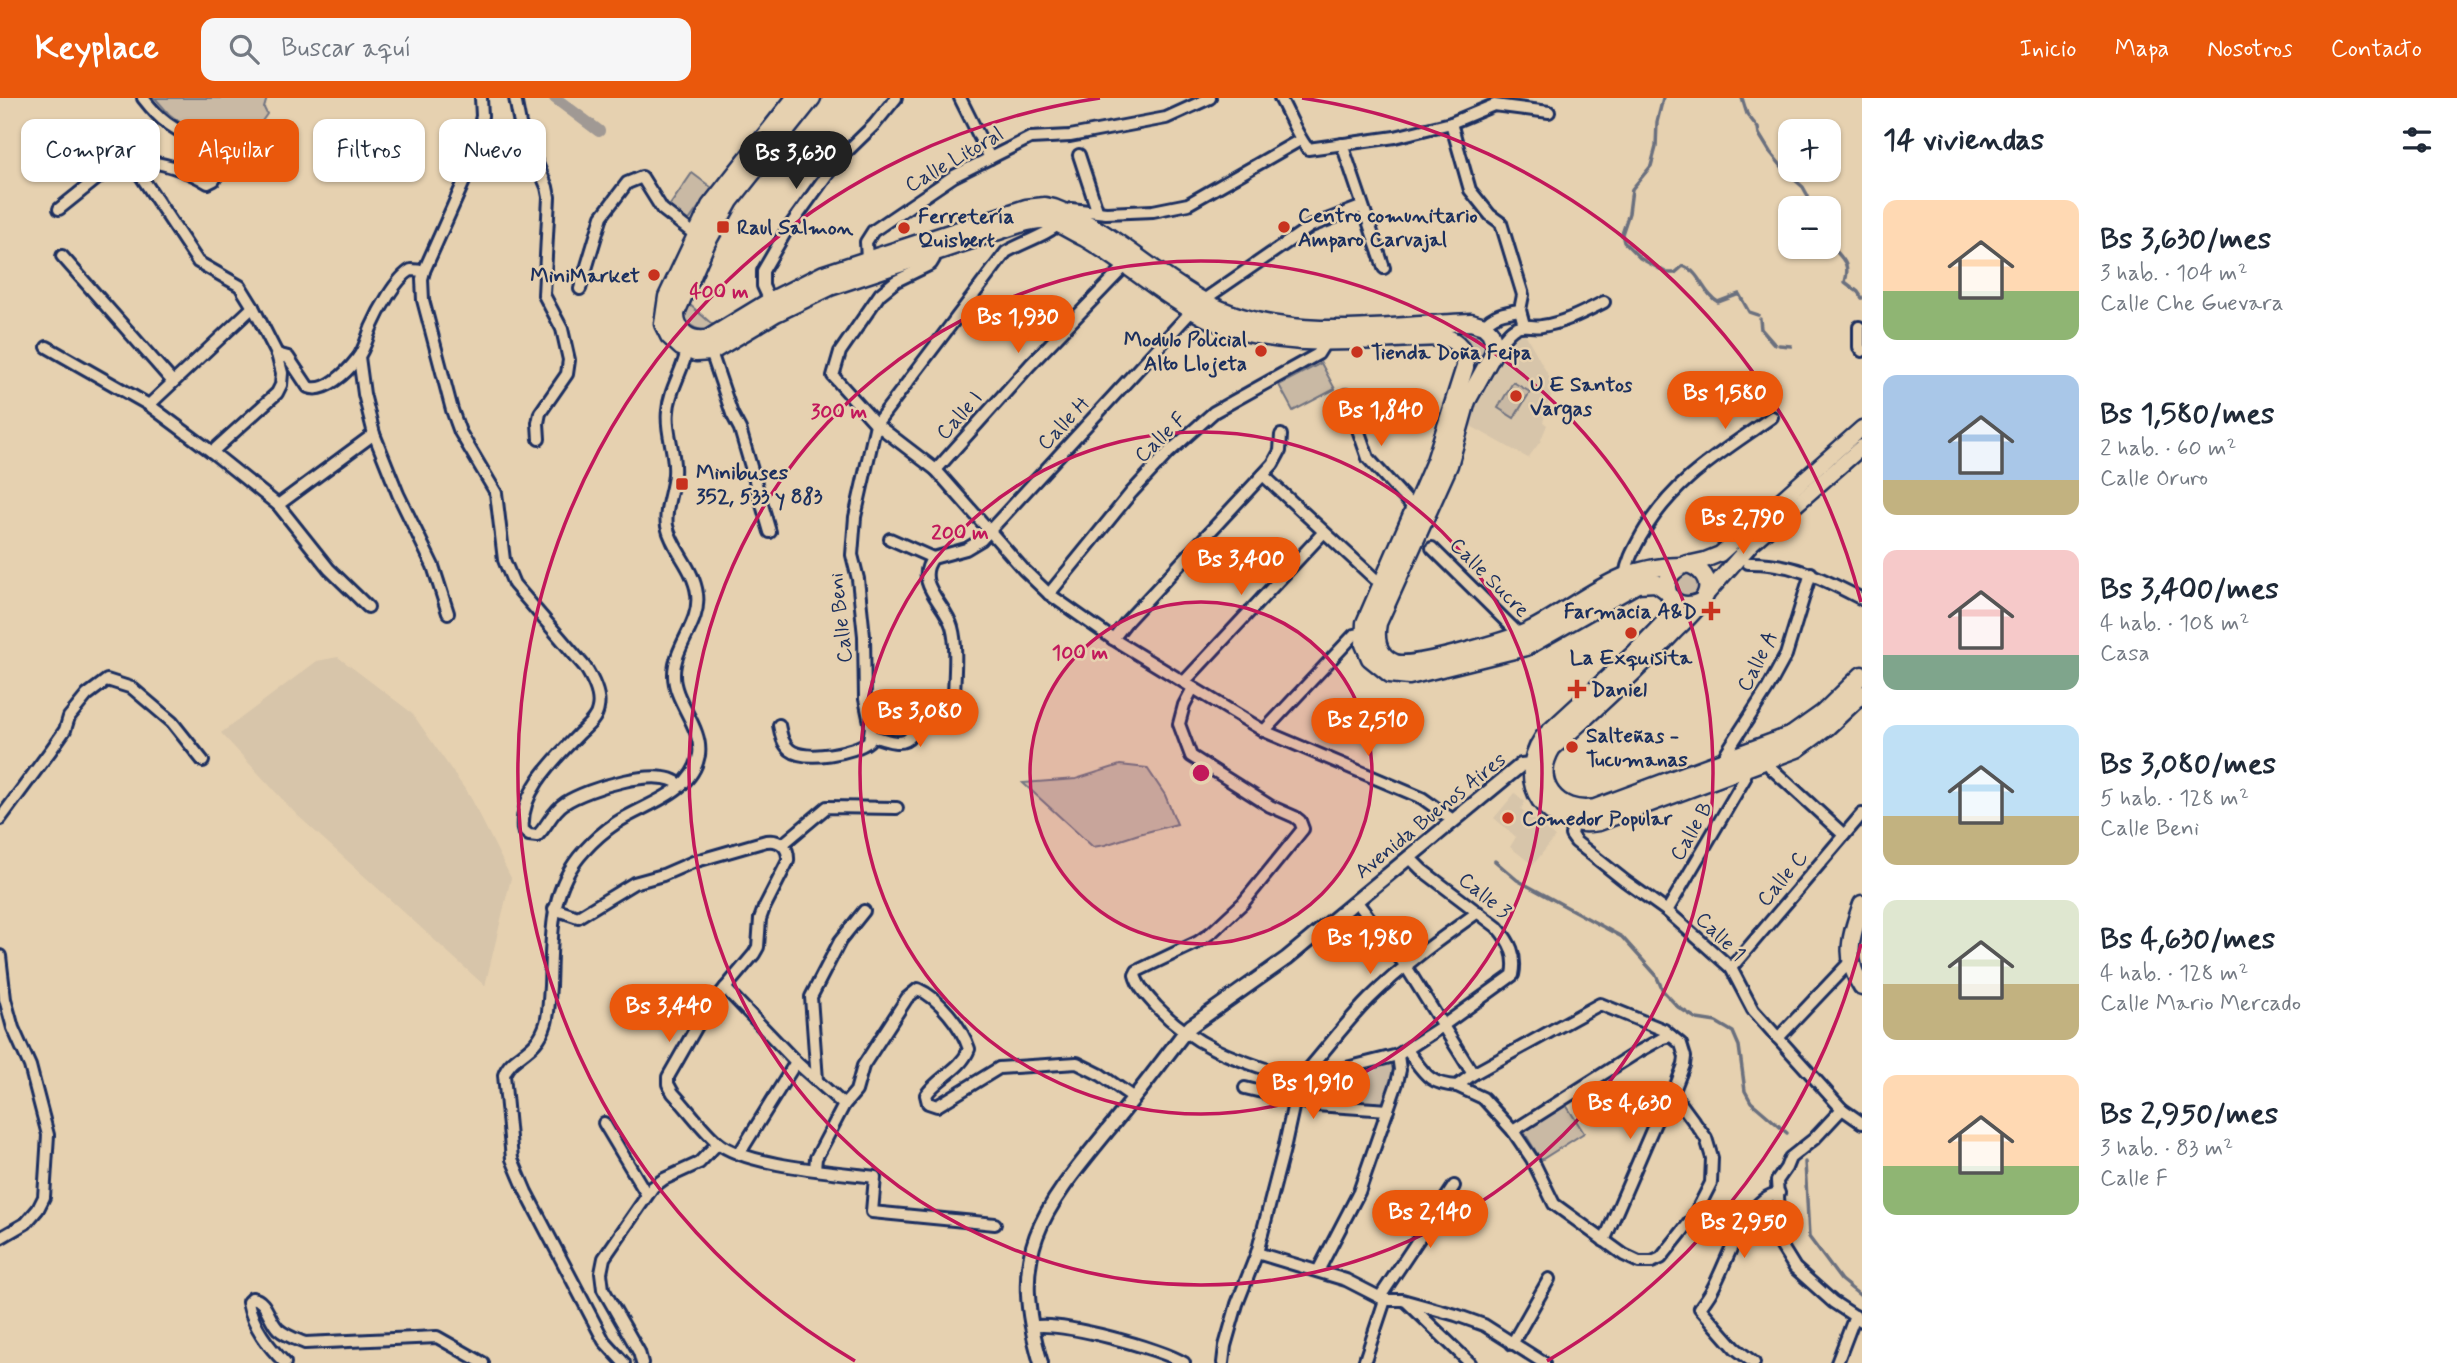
<!DOCTYPE html>
<html lang="es">
<head>
<meta charset="utf-8">
<style>
	body { margin:0; font-family:Mynerve,sans-serif; background:#f6f6f7; color:#1f2937; height:100vh; display:flex; flex-direction:column; font-size:26px; white-space:nowrap }
	* { box-sizing:border-box; margin:0 }
	p { font-size:23px; color:#747a83 }
	.icon { flex:none; width:38px; height:38px; fill:none; stroke:currentColor; stroke-width:2; stroke-linecap:round; stroke-linejoin:round }
	.map { position:relative; flex:1; overflow:hidden }
	.sheet { display:flex; flex-direction:column; background:#fff; width:595px }
	.sheet>* { flex:none }
	.top-card { position:absolute; left:21px; top:21px; width:665px; height:63px; display:flex; gap:14px }
	.fabs { position:absolute; left:1778px; top:21px; display:grid; gap:14px }
	.fabs a { display:grid; place-items:center; width:63px; height:63px; border-radius:14px; background:#fff; box-shadow:0 2px 5px #0004; font-size:35px }
	.price { position:absolute; translate:-50% -60px; padding:0 16px; border-radius:24px; background:#ea580c; color:#fff; font-size:23px; line-height:46px; filter:drop-shadow(0 2px 4px #0008) }
	.price::after { content:''; position:absolute; left:50%; top:42px; width:21px; height:16px; margin-left:-10px; background:inherit; clip-path:polygon(0 0,100% 0,50% 100%) }
	.price.active { background:#222; color:#fff }
	ul { padding:0; list-style:none }
	li { display:flex; align-items:center; gap:21px; height:175px; padding:0 21px }
	li span { display:grid; place-items:center; flex:none; width:196px; height:140px; border-radius:14px; color:#555 }
	li>.icon { margin-inline-start:auto }
	span .icon { width:84px; height:84px; fill:#fffc; stroke-width:1 }
	li b { font-size:30px }
	h2 { display:flex; justify-content:space-between; align-items:center; height:84px; padding:0 21px; font-size:30px }
	.tag { padding:0 24px; border-radius:14px; background:#fff; box-shadow:0 2px 5px #0004; font-size:24px; line-height:63px }
	.tag.active { background:#ea580c; color:#fff }
	header { display:flex; align-items:center; gap:42px; box-sizing:border-box; height:98px; padding:0 35px; background:#ea580c; color:#fff }
	header strong { font-size:33px }
	nav { display:flex; gap:38px; margin-inline-start:auto; font-size:24px }
	.search { width:490px; height:63px; background:#f6f6f7; display:flex; align-items:center; gap:18px; box-sizing:border-box; padding:0 24px; border-radius:14px; color:#747a83; font-size:26px }
	main { display:flex; flex:1; min-height:0 }
	.map>svg:first-child { display:block }
	.built { fill:#d7c5aa }
	.green { fill:#c9b9a4; stroke:#727481; stroke-width:2 }
	.lines { fill:none; stroke-linecap:round; stroke-linejoin:round }
	.stream { stroke:#6b6f7e; stroke-width:3.5 }
	.canal { stroke:#a09994; stroke-width:12 }
	.minor-casing { stroke:#1b2f5e; stroke-width:16 }
	.tertiary-casing { stroke:#1b2f5e; stroke-width:18 }
	.secondary-casing { stroke:#1b2f5e; stroke-width:19 }
	.primary-casing { stroke:#1b2f5e; stroke-width:21 }
	.minor { stroke:#e6d1b0; stroke-width:10 }
	.tertiary { stroke:#e6d1b0; stroke-width:12 }
	.secondary { stroke:#e6d1b0; stroke-width:14 }
	.primary { stroke:#e6d1b0; stroke-width:16 }
	.ring { fill:none; stroke:#c2185b; stroke-width:3.5 }
	.poi-dot { fill:#c8321e; stroke:#e6d1b0; stroke-width:2.5 }
	.labels { text-anchor:middle; stroke-width:5; stroke-linejoin:round; paint-order:stroke }
	.street-label { font-size:21px; fill:#1b2f5e; stroke:#e6d1b0 }
	.poi-label { font-size:21px; font-weight:bold; fill:#1b2f5e; stroke:#e6d1b0; text-anchor:start }
	.centre { fill:#c2185b; stroke:#e6d1b0; stroke-width:3.5 }
	.ring-label { font-size:21px; text-anchor:middle; font-weight:bold; fill:#c2185b; stroke:#e6d1b0; stroke-width:5; stroke-linejoin:round; paint-order:stroke }
</style>
</head>
<body>
<header>
<strong>Keyplace</strong>
<div class="search"><svg class="icon" aria-label="search" viewBox="0 0 24 24"><circle cx="10" cy="10" r="6"/><path d="M15 15l6 6"/></svg>Buscar aquí</div>
<nav><a>Inicio</a><a>Mapa</a><a>Nosotros</a><a>Contacto</a></nav>
</header>
<main>
<div class="map">
<svg width="1862" height="1265" viewBox="0 0 1862 1265">
	<rect width="100%" height="100%" fill="#e6d1b0"/>
	<filter id="ink" filterUnits="userSpaceOnUse"><feTurbulence type="fractalNoise" baseFrequency=".0143" numOctaves="2"/><feDisplacementMap in="SourceGraphic" scale="14" xChannelSelector="R" yChannelSelector="G"/><feConvolveMatrix kernelMatrix="1 2 1 2 8 2 1 2 1" color-interpolation-filters="sRGB"/></filter>
	<g filter="url(#ink)">
		<g class="built">
			<polygon points="1519,235 1526,237 1552,284 1553,291 1543,324 1547,327 1540,344 1528,360 1469,327 1477,305 1494,273"/>
			<polygon points="338,559 412,615 471,700 511,780 485,888 296,716 221,635 317,563"/>
			<polygon points="1515,695 1525,704 1521,711 1555,739 1533,767 1510,749 1516,739 1494,720"/>
		</g>
		<g class="green">
			<polygon points="155,0 267,0 264,10 267,16 237,59 227,59 169,16"/>
			<polygon points="692,75 712,90 688,124 668,110"/>
			<path d="M689 206 713 227 706 232C694 232 687 227 684 216Z"/>
			<polygon points="1460,236 1485,239 1488,247 1462,300"/>
			<polygon points="1321,265 1335,291 1293,313 1279,287"/>
			<polygon points="1513,284 1530,294 1514,320 1498,310"/>
			<circle cx="1687" cy="487" r="12"/>
			<polygon points="1120,667 1147,670 1165,697 1177,726 1139,736 1105,747 1093,749 1023,685 1076,681"/>
			<polygon points="1393,964 1395,970 1385,1005 1315,1002 1309,997 1306,990 1314,986"/>
			<polygon points="1566,1007 1584,1035 1541,1062 1524,1034"/>
		</g>
		<g class="lines">
			<g class="stream">
				<path d="M1663 0 1657 24 1656 49 1651 68 1632 91 1629 115 1622 136 1624 144 1640 160 1667 175H1675L1683 168C1701 174 1702 195 1718 204L1739 196 1749 214 1758 217"/>
				<polyline points="1742,0 1747,16 1758,30 1759,36 1770,54 1788,76 1803,89 1808,98 1806,110"/>
				<path d="M1829 145C1842 161 1851 164 1845 184L1858 194 1862 200"/>
				<polyline points="1760,221 1761,231 1775,247"/>
				<polyline points="1779,247 1791,248"/>
				<polyline points="1495,763 1517,782 1622,839 1656,877 1663,893 1678,909 1697,921 1716,924 1733,934 1739,948 1745,993 1751,1004 1787,1035"/>
				<polyline points="1805,1064 1809,1139 1841,1182 1862,1199"/>
			</g>
			<polyline class="canal" points="555,0 599,33"/>
			<defs>
				<g id="minor">
					<path d="M143 0C150 9 157 18 167 25 189 41 210 45 219 74L214 82 208 85C189 73 156 61 134 64L133 71 141 78 198 164 240 188 253 209 277 256 282 275 281 287 277 295 212 354"/>
					<polyline points="515,0 520,26 547,89 549,99 544,197 562,231 569,262 567,276 540,315 538,325 539,341"/>
					<polyline points="960,0 990,60"/>
					<path d="M1280 0C1289 16 1297 38 1308 51L1395 39 1451 25 1494 7 1549 14"/>
					<polyline points="1451,25 1470,92 1490,117 1501,125 1523,197 1520,212 1524,227"/>
					<polyline points="1342,46 1384,170"/>
					<polyline points="1079,57 1097,112"/>
					<polyline points="59,111 145,42 134,64"/>
					<polyline points="1064,114 1071,111 1106,115 1153,113 1188,106 1300,42"/>
					<polyline points="927,155 934,161 931,166 896,183 880,196 840,254 833,278 876,326 936,372 1024,472 1049,496 1113,541 1264,633 1422,700 1453,722"/>
					<polyline points="62,158 173,284"/>
					<polyline points="867,161 866,144 873,133 954,78 1030,40 1070,38 1166,20 1210,0"/>
					<path d="M424 173 422 181 423 202 452 312 460 334 496 395 504 462 514 486 585 569C592 580 601 597 598 610 597 621 586 629 579 636 555 661 519 694 523 732L529 737 537 738C547 729 552 713 565 705 586 691 661 667 680 687"/>
					<polyline points="580,191 602,118 627,85 642,79 662,111 698,139"/>
					<polyline points="770,203 763,188 763,173 785,135 836,64 874,27 896,0"/>
					<polyline points="1202,203 1311,128 1361,109"/>
					<path d="M1484 228C1492 216 1506 214 1520 212"/>
					<polyline points="1859,229 1859,249 1862,253"/>
					<path d="M1495 247C1504 244 1507 234 1515 230 1523 225 1533 230 1542 228 1564 225 1584 214 1604 204"/>
					<polyline points="47,249 149,307 212,354 278,407 329,471 368,509"/>
					<polyline points="711,254 732,316 740,331 770,434"/>
					<path d="M277 256 288 259 308 289C325 296 347 274 357 261 364 253 367 240 371 230 378 214 396 180 411 172L424 173 470 70 482 18 481 0"/>
					<polyline points="359,259 364,296 374,336 398,396 433,468 448,515"/>
					<polyline points="1346,297 1368,360 1410,406 1416,409"/>
					<polyline points="149,307 253,209"/>
					<polyline points="936,372 1030,267 1126,167"/>
					<polyline points="1263,377 1375,481 1382,484"/>
					<polyline points="278,407 374,336"/>
					<polyline points="890,441 933,460"/>
					<polyline points="1432,450 1520,537"/>
					<path d="M1748 465C1793 464 1823 481 1862 501"/>
					<path d="M1625 478C1627 463 1634 451 1641 438 1673 382 1721 355 1772 319"/>
					<polyline points="1049,496 1131,395 1168,355 1214,314 1318,256 1323,248 1323,243"/>
					<polyline points="1113,541 1127,523 1273,366 1280,353 1281,337"/>
					<polyline points="1184,584 1323,435"/>
					<path d="M1193 590 1184 607 1179 626 1191 658 1270 708 1295 719 1300 723 1303 731 1243 805 1212 834 1198 844 1137 873 1135 877C1138 889 1148 899 1156 908 1199 953 1242 963 1299 982 1323 956 1344 926 1369 901 1402 868 1440 841 1478 814"/>
					<path d="M779 627C781 636 782 645 790 652 805 664 855 655 869 643L871 629 865 601 864 538 858 481 852 457 855 419 876 326 1006 154C1019 146 1051 135 1058 126"/>
					<polyline points="1264,633 1354,537 1363,536"/>
					<path d="M870 637C880 640 902 650 910 639 913 632 915 623 919 616L954 602C954 579 958 551 952 529 946 506 913 485 933 460L966 451 981 442 1188 217 1195 213"/>
					<polyline points="1729,662 1726,655 1768,590 1786,557 1811,475"/>
					<polyline points="1767,663 1771,670 1844,737"/>
					<polyline points="0,721 51,652 65,632 69,619 87,597 107,582 132,590 172,624 203,663"/>
					<polyline points="1573,725 1571,737 1576,744 1625,783 1667,813 1731,870 1753,912 1842,1011 1862,1025"/>
					<polyline points="783,746 827,709 897,710"/>
					<polyline points="1357,804 1405,867 1473,976"/>
					<path d="M554 811 578 819 634 785 663 777 693 764 766 743C780 741 789 749 788 763L764 810 760 821 758 849 754 856 705 914 668 979V986L673 995C688 1011 701 1030 717 1044 745 1068 836 1074 875 1079L872 1114 995 1126"/>
					<polyline points="1667,813 1745,680 1742,671"/>
					<polyline points="0,858 5,901 13,930 30,968 48,1037 44,1099 38,1111 26,1125 0,1140"/>
					<polyline points="1731,870 1862,716"/>
					<polyline points="725,890 796,964 844,1007"/>
					<polyline points="1778,940 1850,864"/>
					<path d="M1407 952C1424 974 1427 986 1457 988L1473 976 1600 906 1664 932 1681 946 1685 959 1684 967 1673 995 1655 1025 1604 1143"/>
					<polyline points="817,982 811,899 840,843 864,813"/>
					<polyline points="1457,988 1483,1000 1513,1033 1532,1061 1554,1106 1624,1157 1639,1164 1652,1164 1661,1160 1693,1120 1711,1085 1712,1060 1706,1040 1673,995"/>
					<polyline points="1245,990 1316,1007 1388,1012"/>
					<polyline points="1842,1011 1814,1041 1790,1060 1786,1070 1777,1083 1780,1129 1782,1149 1795,1170 1833,1204 1862,1223"/>
					<polyline points="604,1025 647,1097"/>
					<polyline points="1513,1033 1636,955 1663,940 1671,938"/>
					<polyline points="739,1056 796,964"/>
					<path d="M815 1071 816 1060 822 1049 844 1007 856 993 863 968 907 900 918 891C939 900 962 929 969 951 961 972 938 979 926 997L928 1005 937 1008 999 970 1077 965 1101 977 1134 1000"/>
					<polyline points="1257,1155 1346,1182 1385,1202 1402,1202 1456,1217 1484,1227 1544,1265"/>
					<polyline points="1318,1173 1359,1094 1397,985 1400,972 1398,957"/>
					<polyline points="1380,1199 1454,1088"/>
					<polyline points="1408,1205 1470,1265"/>
					<path d="M1033 1229C1056 1222 1163 1251 1184 1265"/>
					<polyline points="1512,1246 1549,1181"/>
					<path d="M285 1265C268 1248 253 1229 248 1204L252 1200C267 1202 268 1221 278 1231 286 1238 295 1241 305 1245L437 1239 483 1265"/>
					<path d="M624 1265 604 1243 526 1094 512 1061 504 977C511 956 537 956 546 925 549 914 549 900 550 888 552 840 548 792 584 753 593 743 604 733 616 725 644 706 692 696 699 657 703 629 673 603 674 576 674 548 701 525 697 496 694 470 672 452 667 428 664 411 673 393 674 376 676 354 665 334 668 313 669 292 683 273 687 252"/>
					<polyline points="642,1265 639,1254 603,1191 601,1175 604,1160 653,1089 664,1081 699,1065 718,1045"/>
					<path d="M1223 1265 1225 1248 1237 1206 1257 1155 1284 1051 1299 982 1398 957 1441 929 1513 877C1517 857 1510 844 1497 829L1422 772 1409 759"/>
					<polyline points="1364,1265 1385,1202"/>
					<path d="M1754 1265 1735 1250 1700 1210C1704 1204 1709 1198 1712 1192 1727 1166 1745 1099 1779 1095"/>
					<polyline points="1837,1265 1855,1218"/>
				</g>
				<path id="tertiary" d="M1041 1265C1008 1154 1039 1116 1108 1032 1134 1001 1159 968 1184 935L1191 928 1287 860 1521 667 1531 666"/>
				<g id="secondary">
					<polyline points="1687,466 1705,462 1720,456 1862,330"/>
					<polyline points="1705,498 1752,445 1862,349"/>
				</g>
				<g id="primary">
					<path d="M795 0 710 108 667 199 663 226 669 238 681 249 696 255 711 254 776 215 830 189 1020 126C1030 123 1041 120 1051 123 1063 127 1074 135 1085 140 1128 165 1166 201 1211 222 1283 256 1368 240 1444 239 1460 244 1466 253 1465 269L1435 363 1365 525 1364 546 1370 560 1390 576 1409 578 1526 549 1637 486 1656 485 1667 493"/>
					<path d="M812 0 730 103 707 144 676 215C675 234 692 245 709 240L770 203 824 176 1026 110 1045 108 1054 110C1110 131 1152 175 1203 203 1283 247 1384 227 1471 224L1484 228 1490 234 1495 247 1493 256 1467 303 1449 367 1378 525C1375 541 1377 558 1395 565 1413 571 1509 542 1529 533 1561 517 1590 493 1623 479 1642 471 1659 468 1680 468"/>
					<path d="M1672 502 1670 514 1665 524 1633 557 1543 640C1513 685 1547 733 1599 724L1797 651 1827 629 1862 596"/>
					<path d="M1700 504C1667 518 1652 477 1687 466 1700 469 1713 483 1705 498 1698 511 1683 524 1673 534 1635 575 1593 612 1552 650 1531 684 1557 717 1595 710L1792 637 1823 615 1862 577"/>
					<path d="M1862 806C1851 837 1843 860 1862 889"/>
				</g>
			</defs>
			<use href="#minor" class="minor-casing"/>
			<use href="#tertiary" class="tertiary-casing"/>
			<use href="#secondary" class="secondary-casing"/>
			<use href="#primary" class="primary-casing"/>
			<use href="#minor" class="minor"/>
			<use href="#tertiary" class="tertiary"/>
			<use href="#secondary" class="secondary"/>
			<use href="#primary" class="primary"/>
		</g>
	</g>
	<circle cx="1201" cy="675" r="171" fill="#c2185b" fill-opacity=".12"/>
	<g class="ring">
		<circle cx="1201" cy="675" r="171"/>
		<circle cx="1201" cy="675" r="341"/>
		<circle cx="1201" cy="675" r="512"/>
		<path d="M1861 846A682 682 0 0 1 1547 1263M855 1263A682 682 0 0 1 1100 0M1302 0A682 682 0 0 1 1861 504"/>
	</g>
	<g class="poi-dot">
		<rect x="716" y="122" width="14" height="14" rx="3.5"/>
		<circle cx="1284" cy="129" r="7"/>
		<circle cx="904" cy="130" r="7"/>
		<circle cx="654" cy="177" r="7"/>
		<circle cx="1261" cy="253" r="7"/>
		<circle cx="1357" cy="254" r="7"/>
		<circle cx="1516" cy="298" r="7"/>
		<rect x="675" y="379" width="14" height="14" rx="3.5"/>
		<path d="M1707.5 502.5h7v7h7v7h-7v7h-7v-7h-7v-7h7z"/>
		<circle cx="1631" cy="535" r="7"/>
		<path d="M1573.5 580.5h7v7h7v7h-7v7h-7v-7h-7v-7h7z"/>
		<circle cx="1572" cy="649" r="7"/>
		<circle cx="1508" cy="720" r="7"/>
	</g>
	<g class="labels">
		<g class="street-label">
			<text transform="translate(954 61) rotate(-30)" y="7">Calle Litoral</text>
			<text transform="translate(959 317) rotate(-48)" y="7">Calle I</text>
			<text transform="translate(1063 325) rotate(-47)" y="7">Calle H</text>
			<text transform="translate(1160 339) rotate(-44)" y="7">Calle F</text>
			<text transform="translate(1490 479) rotate(45)" y="7">Calle Sucre</text>
			<text transform="translate(840 520) rotate(-96)" y="7">Calle Beni</text>
			<text transform="translate(1757 563) rotate(-63)" y="7">Calle A</text>
			<text transform="translate(1430 717) rotate(-39)" y="7">Avenida Buenos Aires</text>
			<text transform="translate(1691 733) rotate(-60)" y="7">Calle B</text>
			<text transform="translate(1782 780) rotate(-50)" y="7">Calle C</text>
			<text transform="translate(1485 797) rotate(39)" y="7">Calle 3</text>
			<text transform="translate(1721 838) rotate(44)" y="7">Calle 1</text>
		</g>
		<g class="poi-label">
			<text x="1298" y="124">Centro comunitario<tspan x="1298" dy="24">Amparo Carvajal</tspan></text>
			<text x="918" y="125">Ferretería<tspan x="918" dy="24">Quisbert</tspan></text>
			<text x="737" y="136">Raul Salmon</text>
			<text x="640" y="184" text-anchor="end">MiniMarket</text>
			<text x="1247" y="248" text-anchor="end">Modulo Policial<tspan x="1247" dy="24">Alto Llojeta</tspan></text>
			<text x="1371" y="261">Tienda Doña Feipa</text>
			<text x="1530" y="293">U E Santos<tspan x="1530" dy="24">Vargas</tspan></text>
			<text x="696" y="381">Minibuses<tspan x="696" dy="24">352, 533 y 883</tspan></text>
			<text x="1697" y="520" text-anchor="end">Farmacia A&amp;D</text>
			<text x="1631" y="566" text-anchor="middle">La Exquisita</text>
			<text x="1591" y="598">Daniel</text>
			<text x="1586" y="644">Salteñas -<tspan x="1586" dy="24">Tucumanas</tspan></text>
			<text x="1522" y="727">Comedor Popular</text>
		</g>
	</g>
	<circle cx="1201" cy="675" r="10" class="centre"/>
	<g class="ring-label">
		<text x="719" y="200">400 m</text>
		<text x="839" y="320">300 m</text>
		<text x="960" y="441">200 m</text>
		<text x="1080" y="561">100 m</text>
	</g>
</svg>
<div class="fabs">
<a>+</a>
<a>−</a>
</div>
<b class="price active" style="left:796px;top:93px">Bs 3,630</b>
<b class="price" style="left:1018px;top:257px">Bs 1,930</b>
<b class="price" style="left:1725px;top:333px">Bs 1,580</b>
<b class="price" style="left:1381px;top:350px">Bs 1,840</b>
<b class="price" style="left:1743px;top:458px">Bs 2,790</b>
<b class="price" style="left:1241px;top:499px">Bs 3,400</b>
<b class="price" style="left:920px;top:651px">Bs 3,080</b>
<b class="price" style="left:1368px;top:660px">Bs 2,510</b>
<b class="price" style="left:1370px;top:878px">Bs 1,980</b>
<b class="price" style="left:669px;top:946px">Bs 3,440</b>
<b class="price" style="left:1313px;top:1023px">Bs 1,910</b>
<b class="price" style="left:1630px;top:1043px">Bs 4,630</b>
<b class="price" style="left:1430px;top:1152px">Bs 2,140</b>
<b class="price" style="left:1744px;top:1162px">Bs 2,950</b>
<div class="top-card">
<a class="tag">Comprar</a>
<a class="tag active">Alquilar</a>
<a class="tag">Filtros</a>
<a class="tag">Nuevo</a>
</div>
</div>
<section class="sheet">
<h2>14 viviendas<svg class="icon" aria-label="filters" viewBox="0 0 24 24"><path d="M4 7h16M4 17h16"/><circle cx="9" cy="7" r="2"/><circle cx="15" cy="17" r="2"/></svg></h2>
<ul>
<li><span style="background:linear-gradient(#ffd9b3 65%,#8fb573 0)"><svg class="icon" aria-label="home" viewBox="0 0 24 24"><path d="M3 11l9-7 9 7M6 9v11h12V9"/></svg></span><div><b>Bs 3,630/mes</b><p>3 hab. · 104 m²</p><p>Calle Che Guevara</p></div></li>
<li><span style="background:linear-gradient(#a9c7e8 75%,#c2b280 0)"><svg class="icon" aria-label="home" viewBox="0 0 24 24"><path d="M3 11l9-7 9 7M6 9v11h12V9"/></svg></span><div><b>Bs 1,580/mes</b><p>2 hab. · 60 m²</p><p>Calle Oruro</p></div></li>
<li><span style="background:linear-gradient(#f6c9c9 75%,#7fa58c 0)"><svg class="icon" aria-label="home" viewBox="0 0 24 24"><path d="M3 11l9-7 9 7M6 9v11h12V9"/></svg></span><div><b>Bs 3,400/mes</b><p>4 hab. · 108 m²</p><p>Casa</p></div></li>
<li><span style="background:linear-gradient(#bfe0f5 65%,#c2b280 0)"><svg class="icon" aria-label="home" viewBox="0 0 24 24"><path d="M3 11l9-7 9 7M6 9v11h12V9"/></svg></span><div><b>Bs 3,080/mes</b><p>5 hab. · 128 m²</p><p>Calle Beni</p></div></li>
<li><span style="background:linear-gradient(#dfe7d0 60%,#c2b280 0)"><svg class="icon" aria-label="home" viewBox="0 0 24 24"><path d="M3 11l9-7 9 7M6 9v11h12V9"/></svg></span><div><b>Bs 4,630/mes</b><p>4 hab. · 128 m²</p><p>Calle Mario Mercado</p></div></li>
<li><span style="background:linear-gradient(#ffd9b3 65%,#8fb573 0)"><svg class="icon" aria-label="home" viewBox="0 0 24 24"><path d="M3 11l9-7 9 7M6 9v11h12V9"/></svg></span><div><b>Bs 2,950/mes</b><p>3 hab. · 83 m²</p><p>Calle F</p></div></li>
</ul>
</section>
</main>
</body>
</html>
